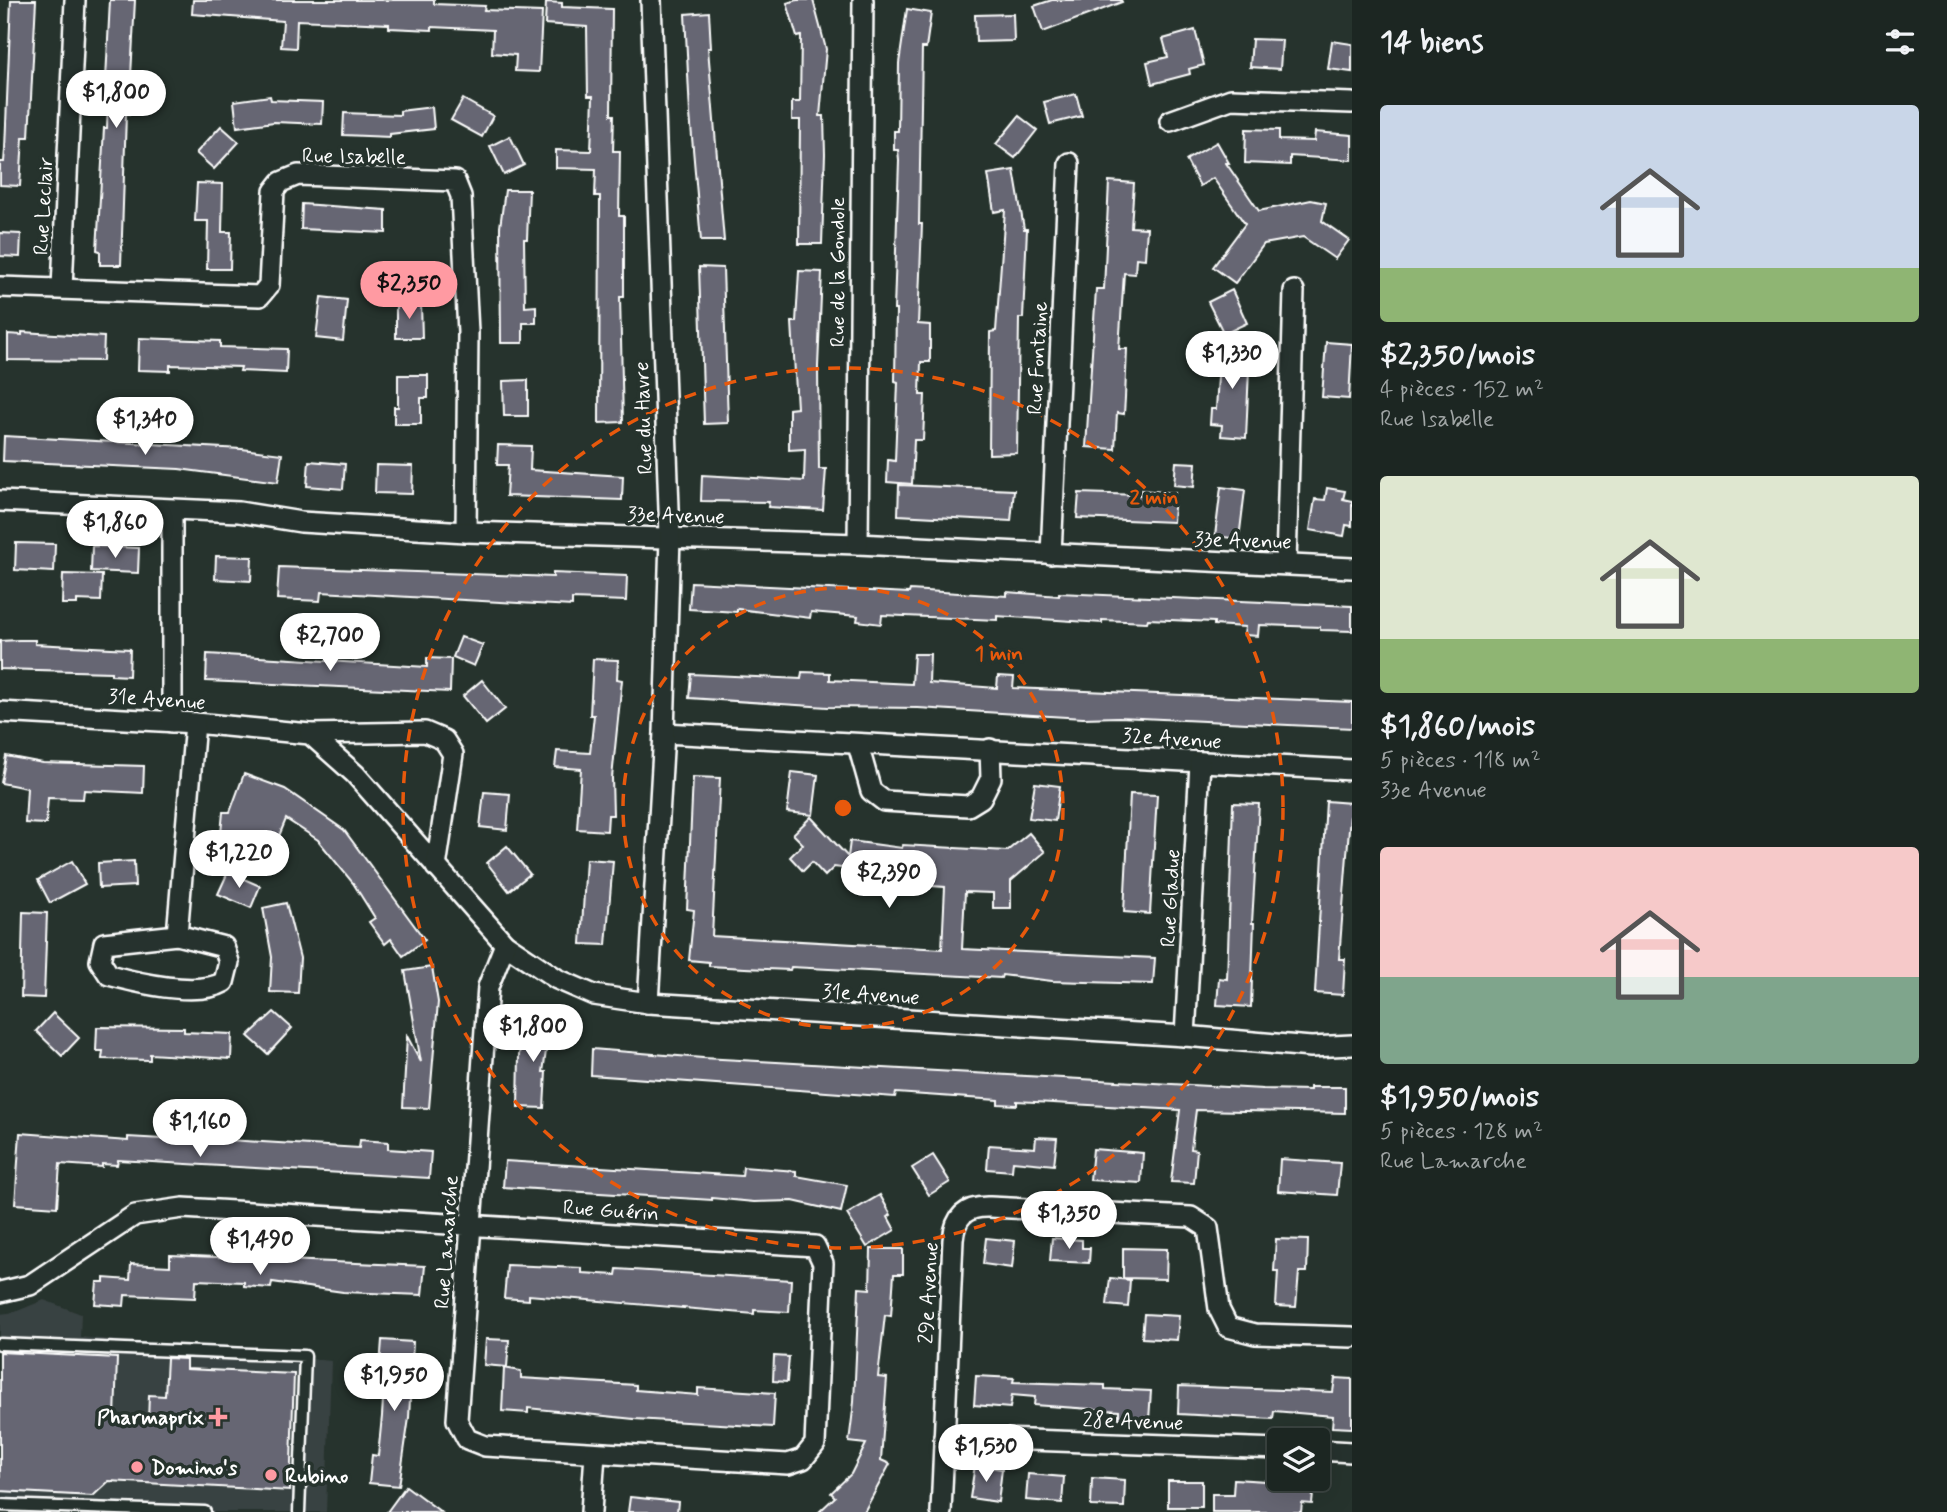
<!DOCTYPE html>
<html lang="fr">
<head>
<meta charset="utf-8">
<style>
	body { margin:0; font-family:Mynerve,sans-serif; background:#29322f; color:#f1f3f6; height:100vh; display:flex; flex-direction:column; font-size:26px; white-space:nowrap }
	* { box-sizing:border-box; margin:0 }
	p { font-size:23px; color:#a0a5a5 }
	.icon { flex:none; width:38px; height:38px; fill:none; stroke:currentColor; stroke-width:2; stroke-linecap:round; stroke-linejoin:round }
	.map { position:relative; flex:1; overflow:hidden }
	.details { display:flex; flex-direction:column; background:#1c2622; width:595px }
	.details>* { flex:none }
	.tools { position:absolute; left:1267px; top:1428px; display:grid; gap:14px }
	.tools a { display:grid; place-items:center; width:63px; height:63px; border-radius:7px; background:#1c2622; box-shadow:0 7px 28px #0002,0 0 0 2px #3a4340; font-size:35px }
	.price { position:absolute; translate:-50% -60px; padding:0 16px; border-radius:24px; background:#fff; color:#222; font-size:23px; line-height:46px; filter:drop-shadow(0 2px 4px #0008) }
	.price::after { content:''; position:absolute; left:50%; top:42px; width:21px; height:16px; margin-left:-10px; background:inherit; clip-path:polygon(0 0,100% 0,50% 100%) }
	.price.on { background:#ff9aa2; color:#111 }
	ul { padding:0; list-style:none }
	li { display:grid; align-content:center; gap:14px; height:371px; padding:0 28px }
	li span { display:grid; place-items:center; height:217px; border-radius:7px; color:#555 }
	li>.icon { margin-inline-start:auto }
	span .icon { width:126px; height:126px; fill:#fffc; stroke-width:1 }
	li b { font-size:30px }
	h2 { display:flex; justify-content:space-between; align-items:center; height:84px; padding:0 28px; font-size:30px }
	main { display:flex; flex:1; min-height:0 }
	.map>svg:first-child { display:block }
	.built { fill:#394242 }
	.building { fill:#666673; stroke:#fff; stroke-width:2 }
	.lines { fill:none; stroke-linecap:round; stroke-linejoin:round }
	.lane-casing { stroke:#fff; stroke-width:15 }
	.street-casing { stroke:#fff; stroke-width:24 }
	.lane { stroke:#26332d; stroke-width:10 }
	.street { stroke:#26332d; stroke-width:19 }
	.ring { fill:none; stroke:#e8590c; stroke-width:3.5; stroke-dasharray:12 9 }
	.poi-dot { fill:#ff9aa2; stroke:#26332d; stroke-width:2.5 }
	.labels { text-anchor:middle; stroke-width:7; stroke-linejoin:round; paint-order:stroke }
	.street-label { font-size:21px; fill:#fff; stroke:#26332d }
	.poi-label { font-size:21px; font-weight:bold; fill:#fff; stroke:#26332d; text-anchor:start }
	.centre { fill:#e8590c; stroke:#26332d; stroke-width:3.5 }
	.ring-label { font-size:21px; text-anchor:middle; font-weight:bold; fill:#e8590c; stroke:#26332d; stroke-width:7; stroke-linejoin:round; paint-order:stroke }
</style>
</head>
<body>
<main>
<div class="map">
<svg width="1352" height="1512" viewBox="0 0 1352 1512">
	<rect width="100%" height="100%" fill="#26332d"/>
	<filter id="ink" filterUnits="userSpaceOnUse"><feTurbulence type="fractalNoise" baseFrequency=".0143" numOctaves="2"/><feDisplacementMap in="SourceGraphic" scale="14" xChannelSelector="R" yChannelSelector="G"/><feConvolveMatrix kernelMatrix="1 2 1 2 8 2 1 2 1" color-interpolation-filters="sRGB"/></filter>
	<g filter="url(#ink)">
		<polygon class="built" points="44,1300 81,1314 80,1337 331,1361 326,1512 0,1512 0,1314 15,1312"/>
		<g class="building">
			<polygon points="11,0 36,0 29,137 23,137 20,186 0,185 0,162 4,162 5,149"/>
			<polygon points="110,0 135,0 129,114 126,114 121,265 100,265 100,251 97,250 104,128 107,128 108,99 105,99"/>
			<polygon points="193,0 434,0 434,4 485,6 484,10 542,12 539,72 515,71 516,55 492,53 493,30 432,27 432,30 389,28 389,24 297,20 296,48 281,47 283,21 192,14"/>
			<polygon points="797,0 813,0 826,49 820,116 824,116 825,154 822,244 799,244 800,120 792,120 792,102 800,102 801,36 797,37 787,3"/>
			<polygon points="1052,0 1121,0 1122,2 1043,32 1034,6"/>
			<polygon points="546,2 562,3 562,7 612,9 611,115 614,115 613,151 620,151 619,216 624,216 624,297 620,297 623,422 599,423 600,196 595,196 596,169 556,168 556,150 591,151 593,96 588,96 587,27 545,24"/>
			<polygon points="907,9 931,13 926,48 922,48 919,224 922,224 918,324 930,325 930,362 921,362 920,395 925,395 923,440 914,440 912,484 887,482 888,460 895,461 898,382 895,381 896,310 894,310 899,160 898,150 894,150 894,131 898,131 899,63"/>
			<polygon points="709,12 711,48 708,48 724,241 701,241 690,114 685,14"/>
			<polygon points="1013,14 1014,41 976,42 975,15"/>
			<polygon points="1195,30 1204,65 1189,69 1190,74 1152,84 1147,62 1168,57 1163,39"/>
			<polygon points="1252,39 1282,40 1280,69 1250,67"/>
			<polygon points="1332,41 1352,44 1352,72 1328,69"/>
			<polygon points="1076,94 1082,116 1050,124 1044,102"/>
			<polygon points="270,96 271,100 323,102 322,124 274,122 237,127 234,101"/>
			<polygon points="463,99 493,116 482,137 451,120"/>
			<polygon points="432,107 434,129 390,134 390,137 343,135 344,113 400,115 400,111"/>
			<polygon points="1019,116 1037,130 1015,158 996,144"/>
			<polygon points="221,126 239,142 214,169 196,153"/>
			<polygon points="1246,129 1279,130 1279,140 1314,141 1315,132 1352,135 1352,160 1290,156 1290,165 1245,163"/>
			<polygon points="510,136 524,165 504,175 490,146"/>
			<polygon points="1217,142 1229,163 1226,163 1259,211 1311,200 1326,203 1322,221 1349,240 1335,259 1303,237 1264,244 1235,283 1213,267 1245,224 1213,178 1200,186 1186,160"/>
			<polygon points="1014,170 1024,229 1027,229 1023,318 1019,318 1017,453 989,454 990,332 996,331 1005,210 994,212 988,174"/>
			<polygon points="1109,181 1134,183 1131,227 1147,228 1145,259 1136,258 1135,274 1124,273 1119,349 1127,349 1125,398 1124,414 1117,413 1115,449 1086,447 1096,289 1104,289"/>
			<polygon points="197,183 223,184 222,232 231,232 230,269 207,269 208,221 195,221"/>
			<polygon points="505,190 529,190 527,239 524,239 525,307 536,306 536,323 523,323 523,343 501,343 500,227"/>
			<polygon points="302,204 386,210 386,233 301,229"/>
			<polygon points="0,233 21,234 20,257 0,256"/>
			<polygon points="699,267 723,268 728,423 704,424"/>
			<polygon points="799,271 822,272 818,367 819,469 826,469 823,510 768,507 769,502 701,501 702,475 804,481 805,449 789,450 789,409 797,408 792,322 796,322"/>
			<polygon points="1232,290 1247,323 1224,334 1208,302"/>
			<polygon points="321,297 347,300 343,341 316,338"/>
			<polygon points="396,303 421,303 422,338 396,338"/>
			<polygon points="22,332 104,337 103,361 8,360 8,334 22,335"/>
			<polygon points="139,338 220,341 220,347 287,349 286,373 240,371 241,367 170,365 170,371 138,370"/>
			<polygon points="1326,342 1352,344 1349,399 1322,397"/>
			<polygon points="1220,344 1250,346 1246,438 1221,436 1222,425 1210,424 1211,409 1216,409"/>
			<polygon points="398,375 428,375 428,398 421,398 421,424 394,424 394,407 398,407"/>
			<polygon points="528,380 528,416 504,416 503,381"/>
			<polygon points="4,436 242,449 282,454 278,482 179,469 3,461"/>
			<polygon points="498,445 531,446 530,470 623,476 622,500 506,496 508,465 497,465"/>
			<polygon points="309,461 345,464 343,489 307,486"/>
			<polygon points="1176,462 1196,463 1194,487 1174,485"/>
			<polygon points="376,465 413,466 412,494 375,493"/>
			<polygon points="899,485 1014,490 1011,521 898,515"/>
			<polygon points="1221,487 1245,490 1239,539 1215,536"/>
			<polygon points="1327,488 1345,491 1343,499 1352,501 1352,526 1346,525 1344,536 1310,530 1315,499 1325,500"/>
			<polygon points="1140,490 1175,493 1173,522 1077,518 1079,493 1140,495"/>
			<polygon points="16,543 55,544 54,572 15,570"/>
			<polygon points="92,546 139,548 138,573 91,571"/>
			<polygon points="216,556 252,557 251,581 215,579"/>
			<polygon points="279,567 553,577 553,573 627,576 626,601 572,599 572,606 321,592 320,601 277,599"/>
			<polygon points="63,574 102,575 101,601 77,600 77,604 62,604"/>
			<polygon points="691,582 909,593 910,590 1007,596 1007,592 1059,596 1059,593 1352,606 1352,631 1320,630 1320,627 1259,625 1258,636 1244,635 1245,627 1214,625 1214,622 1148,619 1147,622 1102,620 1102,623 997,616 997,620 882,615 881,624 857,621 858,616 811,612 810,618 737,609 737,612 689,609"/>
			<polygon points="461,637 483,645 474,666 453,657"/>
			<polygon points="19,640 35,640 35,644 130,649 129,676 111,675 111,672 0,669 0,641"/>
			<polygon points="207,654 427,667 427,658 451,659 450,692 206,681"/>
			<polygon points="914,654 930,654 929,683 997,688 998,676 1014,677 1013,688 1352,702 1352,728 1119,717 1083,718 918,708 828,707 689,698 691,674 801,679 802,672 830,673 830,680 912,684"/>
			<polygon points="593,659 618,660 617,679 622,680 612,778 613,815 608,815 607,831 577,829 581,769 555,767 557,751 590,753 594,715 590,715"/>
			<polygon points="482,680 505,709 486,724 463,696"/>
			<polygon points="6,756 43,763 144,766 143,793 84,790 83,799 48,798 46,824 25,823 27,788 1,783"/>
			<polygon points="792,772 818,775 813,815 787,812"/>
			<polygon points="244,774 285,789 344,830 425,940 403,956 391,939 385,944 369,922 375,918 353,883 318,840 286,819 272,853 256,845 259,837 221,834 223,812 230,812"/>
			<polygon points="693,777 720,778 712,936 942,949 945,887 918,885 919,878 834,867 825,876 812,862 803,871 790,857 803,844 793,834 811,817 848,857 850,841 902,848 903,845 1007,851 1029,833 1045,852 1011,881 1011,908 993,908 993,893 965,892 962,949 1155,958 1153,984 1052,981 1002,975 1001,978 791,967 790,970 745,968 709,966 709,962 689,960 694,910 687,909"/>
			<polygon points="1035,783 1060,786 1055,821 1029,818"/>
			<polygon points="484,792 510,794 507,830 480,827"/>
			<polygon points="1130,794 1157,795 1150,914 1124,912"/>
			<polygon points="1326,801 1351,803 1339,959 1345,959 1343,995 1315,993"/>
			<polygon points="1233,803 1259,804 1252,923 1254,923 1251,1007 1217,1005 1219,978 1227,979"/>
			<polygon points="507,846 530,874 509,891 487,863"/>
			<polygon points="586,859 613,861 606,945 581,944"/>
			<polygon points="72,861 85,884 50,903 38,880"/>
			<polygon points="134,861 135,886 99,888 98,863"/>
			<polygon points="228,872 260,886 251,908 218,894"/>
			<polygon points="286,903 300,958 298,993 270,992 272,957 263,908"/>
			<polygon points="23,912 47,913 44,998 21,997"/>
			<polygon points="432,967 438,1002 429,1108 403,1107 407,1036 421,1062 405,971"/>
			<polygon points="274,1012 292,1028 268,1054 248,1036"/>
			<polygon points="53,1013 79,1038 62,1056 36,1031"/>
			<polygon points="524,1019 550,1023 543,1072 546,1072 544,1108 518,1107 519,1055"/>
			<polygon points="97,1027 184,1028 184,1032 232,1034 231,1059 150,1054 150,1060 102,1059 103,1051 96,1051"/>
			<polygon points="592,1049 703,1058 1263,1089 1310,1090 1310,1087 1345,1087 1345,1113 1196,1110 1191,1149 1197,1150 1194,1183 1171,1182 1180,1110 1017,1101 1017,1105 998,1104 998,1100 896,1093 895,1097 591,1075"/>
			<polygon points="20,1133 128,1141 128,1137 180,1140 181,1137 359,1148 360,1140 388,1142 388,1149 431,1152 429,1178 118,1160 117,1165 102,1164 102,1167 60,1164 57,1207 15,1204"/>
			<polygon points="1036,1137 1057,1138 1054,1165 1013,1161 1012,1171 987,1169 989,1145 1035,1148"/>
			<polygon points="1093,1149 1143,1153 1141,1183 1090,1180"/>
			<polygon points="933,1155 950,1182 929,1195 912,1168"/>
			<polygon points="1280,1159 1340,1163 1337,1195 1278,1191"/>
			<polygon points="505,1161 742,1176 743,1167 796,1171 796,1176 847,1185 841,1212 793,1201 754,1202 712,1198 712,1200 503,1187"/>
			<polygon points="880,1195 891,1215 888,1217 895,1230 867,1247 847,1214"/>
			<polygon points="986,1238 1015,1241 1012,1268 983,1264"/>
			<polygon points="1052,1238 1082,1240 1082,1248 1090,1248 1089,1263 1050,1261"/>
			<polygon points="1276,1239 1308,1240 1307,1272 1299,1272 1296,1307 1276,1306 1278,1271 1274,1271"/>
			<polygon points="1123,1248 1167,1249 1166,1279 1123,1278"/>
			<polygon points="871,1249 903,1249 903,1274 894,1274 891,1316 885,1315 878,1377 887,1378 881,1460 890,1464 864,1512 819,1512 835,1497 831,1493 851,1474 866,1444 849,1442 854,1402 859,1288 870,1289"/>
			<polygon points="170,1255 425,1266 422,1295 343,1292 272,1282 271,1288 244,1286 244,1282 196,1280 195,1298 125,1295 124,1306 95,1304 97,1282 104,1282 104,1278 130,1280 131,1264 170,1266"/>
			<polygon points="507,1265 582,1268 582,1273 616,1275 617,1269 791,1280 789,1312 754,1310 754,1314 529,1295 529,1300 504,1298"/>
			<polygon points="1110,1278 1130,1280 1128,1307 1107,1305"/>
			<polygon points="1144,1314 1179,1316 1177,1340 1142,1338"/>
			<polygon points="486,1339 509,1340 507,1367 484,1365"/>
			<polygon points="382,1340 413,1342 409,1418 399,1486 369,1483 372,1455 378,1456 382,1416 385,1368 380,1367"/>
			<polygon points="0,1352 117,1358 115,1419 148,1421 149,1395 165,1396 167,1358 186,1359 186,1369 294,1374 290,1491 109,1481 93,1496 0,1491"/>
			<polygon points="774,1356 789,1357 787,1382 773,1381"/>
			<polygon points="504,1368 521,1371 521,1378 636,1385 636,1390 698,1395 698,1388 775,1393 773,1427 634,1419 528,1408 528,1413 502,1411"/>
			<polygon points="976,1376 1014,1378 1013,1382 1105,1385 1105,1389 1151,1391 1149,1420 1119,1418 1119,1411 1034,1405 1035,1397 1012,1395 1010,1408 974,1405"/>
			<polygon points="1335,1378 1352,1379 1352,1428 1332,1427 1333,1416 1274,1411 1273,1419 1178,1414 1179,1386 1333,1392"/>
			<polygon points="975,1465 1002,1469 998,1502 970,1498"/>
			<polygon points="1028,1474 1064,1477 1062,1503 1026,1500"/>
			<polygon points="1092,1478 1125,1480 1124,1507 1091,1506"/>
			<polygon points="1234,1479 1314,1484 1312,1504 1302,1503 1301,1512 1212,1512 1212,1494 1233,1494"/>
			<rect x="1168" y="1481" width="34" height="26"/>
			<polygon points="406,1486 441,1512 387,1512"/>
			<polygon points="630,1497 678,1502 677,1512 628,1512"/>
		</g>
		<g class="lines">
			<defs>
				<g id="lane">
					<polyline points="0,1344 305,1356 299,1512"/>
					<polyline points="0,1505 205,1512"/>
				</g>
				<g id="street">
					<polyline points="1170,121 1231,99 1352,103"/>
					<polyline points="0,287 260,296 269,285 274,191 281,182 298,175 455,181 461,196 468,332 466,532"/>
					<polyline points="62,288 75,0"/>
					<polyline points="0,501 239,512 301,522 466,532 858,544 1352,568"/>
					<polyline points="858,544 863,0"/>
					<polyline points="1051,554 1069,163"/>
					<polyline points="1286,564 1294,291"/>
					<polyline points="0,712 195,723 310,734 355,774 505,944 557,979 594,995 648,1003 1185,1036 1311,1047 1352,1045"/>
					<polyline points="172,722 172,511"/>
					<polyline points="664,733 1352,770"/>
					<polyline points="310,734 425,732 444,740 453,754 436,867"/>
					<polyline points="858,745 871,791 884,801 968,806 981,798 991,778 990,749"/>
					<path d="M177 935 224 947 229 962 224 982C198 997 138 983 109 975L100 961 104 943Z"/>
					<polyline points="177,935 195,723"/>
					<polyline points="648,1003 664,733 670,537 651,0"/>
					<polyline points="1185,1036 1200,763"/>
					<polyline points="0,1292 30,1285 135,1215 183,1208 815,1246 823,1263 815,1444 803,1459 788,1464 485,1446 467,1439 457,1420 488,987 505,944"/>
					<polyline points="944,1437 1279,1449"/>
					<polyline points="1318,1450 1352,1452"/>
					<polyline points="591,1512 595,1454"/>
					<path d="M941 1512 953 1240C955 1216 966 1206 990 1207L1191 1217 1208 1228 1219 1309 1228 1327 1255 1334 1352 1337"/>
				</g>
			</defs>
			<use href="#lane" class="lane-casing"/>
			<use href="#street" class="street-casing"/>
			<use href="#lane" class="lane"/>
			<use href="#street" class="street"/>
		</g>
	</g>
	<g class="ring">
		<circle cx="843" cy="808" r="220"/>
		<circle cx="843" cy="808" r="440"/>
	</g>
	<g class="poi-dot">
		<path d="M214.5 1406.5h7v7h7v7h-7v7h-7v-7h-7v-7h7z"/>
		<circle cx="137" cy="1467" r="7"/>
		<circle cx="271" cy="1475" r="7"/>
	</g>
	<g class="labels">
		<g class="street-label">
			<text transform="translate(354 156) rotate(1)" y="7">Rue Isabelle</text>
			<text transform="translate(43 206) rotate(-87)" y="7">Rue Leclair</text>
			<text transform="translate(837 272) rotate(-90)" y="7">Rue de la Gondole</text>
			<text transform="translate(1037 358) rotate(-87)" y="7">Rue Fontaine</text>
			<text transform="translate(643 418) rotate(-92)" y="7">Rue du Havre</text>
			<text transform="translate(676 515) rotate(2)" y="7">33e Avenue</text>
			<text transform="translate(1243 540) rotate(2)" y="7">33e Avenue</text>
			<text transform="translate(157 699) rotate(4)" y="7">31e Avenue</text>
			<text transform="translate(1172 738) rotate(4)" y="7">32e Avenue</text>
			<text transform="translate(1170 898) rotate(-87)" y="7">Rue Gladue</text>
			<text transform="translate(871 994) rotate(4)" y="7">31e Avenue</text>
			<text transform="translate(611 1210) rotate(4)" y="7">Rue Guérin</text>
			<text transform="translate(446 1242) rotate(-86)" y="7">Rue Lamarche</text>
			<text transform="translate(928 1293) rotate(-87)" y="7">29e Avenue</text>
			<text transform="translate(1133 1421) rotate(2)" y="7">28e Avenue</text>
		</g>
		<g class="poi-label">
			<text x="204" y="1424" text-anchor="end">Pharmaprix</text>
			<text x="151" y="1474">Domino's</text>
			<text x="285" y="1482">Rubino</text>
		</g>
	</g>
	<circle cx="843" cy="808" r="10" class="centre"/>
	<g class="ring-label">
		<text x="1154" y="504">2 min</text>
		<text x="999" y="660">1 min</text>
	</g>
</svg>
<div class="tools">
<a><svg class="icon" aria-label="layers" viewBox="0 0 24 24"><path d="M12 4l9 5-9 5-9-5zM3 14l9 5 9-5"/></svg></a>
</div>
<b class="price" style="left:116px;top:130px">$1,800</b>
<b class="price on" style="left:409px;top:321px">$2,350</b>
<b class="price" style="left:1232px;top:391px">$1,330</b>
<b class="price" style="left:145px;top:457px">$1,340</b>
<b class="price" style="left:115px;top:560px">$1,860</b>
<b class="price" style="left:330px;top:673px">$2,700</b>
<b class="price" style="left:239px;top:890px">$1,220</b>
<b class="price" style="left:889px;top:910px">$2,390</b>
<b class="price" style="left:533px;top:1064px">$1,800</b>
<b class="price" style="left:200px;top:1159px">$1,160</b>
<b class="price" style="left:1069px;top:1251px">$1,350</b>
<b class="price" style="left:260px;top:1277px">$1,490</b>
<b class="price" style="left:394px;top:1413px">$1,950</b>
<b class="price" style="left:986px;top:1484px">$1,530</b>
</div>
<section class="details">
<h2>14 biens<svg class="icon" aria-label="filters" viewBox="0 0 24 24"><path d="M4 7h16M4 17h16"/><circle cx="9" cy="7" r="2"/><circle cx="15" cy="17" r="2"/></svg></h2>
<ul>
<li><span style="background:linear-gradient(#c9d6e8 75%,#8fb573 0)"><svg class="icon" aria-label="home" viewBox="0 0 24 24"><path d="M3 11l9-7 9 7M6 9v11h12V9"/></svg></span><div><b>$2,350/mois</b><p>4 pièces · 152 m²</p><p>Rue Isabelle</p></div></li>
<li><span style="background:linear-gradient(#dfe7d0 75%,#8fb573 0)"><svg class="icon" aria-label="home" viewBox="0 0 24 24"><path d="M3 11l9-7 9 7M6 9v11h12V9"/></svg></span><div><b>$1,860/mois</b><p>5 pièces · 118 m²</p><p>33e Avenue</p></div></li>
<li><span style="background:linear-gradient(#f6c9c9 60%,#7fa58c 0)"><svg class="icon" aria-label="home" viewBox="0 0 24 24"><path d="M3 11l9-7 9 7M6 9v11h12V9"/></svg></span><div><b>$1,950/mois</b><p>5 pièces · 128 m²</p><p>Rue Lamarche</p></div></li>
</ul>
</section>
</main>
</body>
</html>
